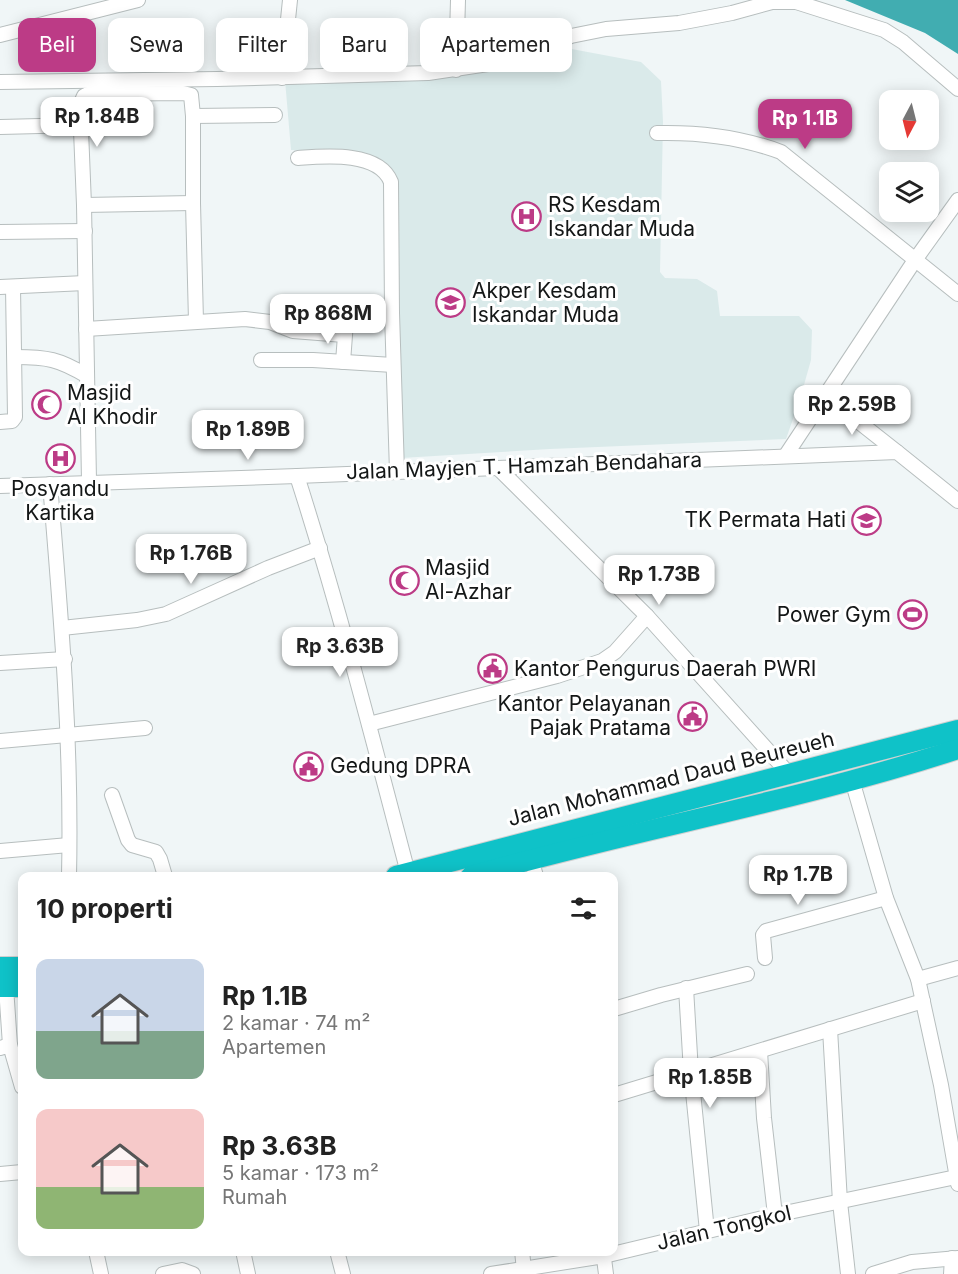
<!DOCTYPE html>
<html lang="id">
<head>
<meta charset="utf-8">
<style>
	body { margin:0; font-family:Inter,sans-serif; background:#f6f6f6; color:#222; height:100vh; display:flex; flex-direction:column; font-size:22px; white-space:nowrap }
	* { box-sizing:border-box; margin:0 }
	p { font-size:20px; color:#767676 }
	.icon { flex:none; width:33px; height:33px; fill:none; stroke:currentColor; stroke-width:2; stroke-linecap:round; stroke-linejoin:round }
	.map { position:relative; flex:1; overflow:hidden }
	.panel { position:absolute; left:18px; top:872px; width:600px; height:384px; display:flex; flex-direction:column; background:#fff; border-radius:12px; box-shadow:0 3px 15px #0003 }
	.panel>* { flex:none }
	.banner { position:absolute; left:18px; top:18px; width:600px; height:54px; display:flex; gap:12px }
	.needle { width:39px; rotate:187deg }
	.fabs { position:absolute; left:879px; top:90px; display:grid; gap:12px }
	.fabs a { display:grid; place-items:center; width:60px; height:60px; border-radius:12px; background:#fff; box-shadow:0 3px 15px #0003; font-size:30px }
	.price { position:absolute; translate:-50% -51px; padding:0 14px; border-radius:12px; background:#fff; color:#222; font-size:20px; line-height:39px; filter:drop-shadow(0 2px 3px #0008) }
	.price::after { content:''; position:absolute; left:50%; top:36px; width:18px; height:14px; margin-left:-9px; background:inherit; clip-path:polygon(0 0,100% 0,50% 100%) }
	.price.selected { background:#bc3b86; color:#fff }
	ul { padding:0; list-style:none }
	li { display:flex; align-items:center; gap:18px; height:150px; padding:0 18px }
	li span { display:grid; place-items:center; flex:none; width:168px; height:120px; border-radius:12px; color:#555 }
	li>.icon { margin-inline-start:auto }
	span .icon { width:72px; height:72px; fill:#fffc; stroke-width:1 }
	li b { font-size:26px }
	h2 { display:flex; justify-content:space-between; align-items:center; height:72px; padding:0 18px; font-size:26px }
	.chip { padding:0 21px; border-radius:12px; background:#fff; box-shadow:0 3px 15px #0003; font-size:21px; line-height:54px }
	.chip.selected { background:#bc3b86; color:#fff }
	.map>svg:first-child { display:block }
	.built { fill:#daeaea }
	.water { fill:#41adb1 }
	.lines { fill:none; stroke-linecap:round; stroke-linejoin:round }
	.minor-casing { stroke:#b7bebe; stroke-width:16 }
	.highway-casing { stroke:#d0d1d1; stroke-width:22 }
	.minor { stroke:#fff; stroke-width:14 }
	.highway { stroke:#0fc2c8; stroke-width:20 }
	.labels { text-anchor:middle; stroke-width:6; stroke-linejoin:round; paint-order:stroke }
	.poi-label { font-size:21px; fill:#141717; stroke:#fff; text-anchor:start }
	.street-label { font-size:21px; fill:#141717; stroke:#fff }
</style>
</head>
<body>
<div class="map">
<svg width="958" height="1274" viewBox="0 0 958 1274">
	<rect width="100%" height="100%" fill="#f0f6f7"/>
	<polygon class="built" points="561,47 641,62 661,81 663,122 660,272 665,278 697,279 717,291 720,316 799,316 812,330 811,360 800,399 786,439 550,449 401,458 388,171 331,152 291,150 285,80 401,79 515,66"/>
	<polygon class="water" points="845,0 958,0 958,54 925,33"/>
	<g class="lines">
		<defs>
			<g id="minor">
				<polyline points="0,35 138,0"/>
				<polyline points="456,70 458,0"/>
				<polyline points="282,78 290,0"/>
				<polyline points="0,82 217,79 428,73 508,61 571,36 606,29 679,23 732,13 772,2 796,2 884,30 903,42 958,89"/>
				<polyline points="193,116 275,115"/>
				<polyline points="0,127 80,125"/>
				<path d="M657 133C700 132 741 137 781 152L958 294"/>
				<path d="M298 158C325 156 379 151 391 182L392 313 397 472"/>
				<polyline points="84,205 193,203"/>
				<polyline points="0,232 85,231"/>
				<polyline points="0,287 85,283"/>
				<polyline points="86,329 245,319 270,322 293,331 344,335"/>
				<path d="M15 357C47 357 59 359 87 376"/>
				<polyline points="261,360 313,360 393,365"/>
				<path d="M343 362 346 322C355 314 364 316 376 316 381 316 387 314 392 313"/>
				<polyline points="826,396 897,452"/>
				<polyline points="0,422 12,421 15,417 13,287"/>
				<polyline points="786,455 915,260 958,200"/>
				<polyline points="498,468 647,616 789,774"/>
				<path d="M297 476C339 607 373 740 408 873"/>
				<polyline points="89,481 84,205 80,105 84,96 88,94 183,93 191,95 193,116 193,203 196,321"/>
				<path d="M50 484C61 616 72 744 69 876"/>
				<polyline points="0,486 297,476 897,452 958,501"/>
				<polyline points="62,628 137,620 166,614 268,568 320,548"/>
				<polyline points="0,663 65,659"/>
				<polyline points="369,724 557,676 602,661 615,652 647,616"/>
				<polyline points="0,741 145,728"/>
				<polyline points="852,780 886,898 918,979 941,1085 958,1184"/>
				<polyline points="112,795 128,840 132,845 156,852 160,859 165,876"/>
				<polyline points="0,851 69,845"/>
				<polyline points="531,859 536,876"/>
				<polyline points="765,958 763,935 766,931 886,898"/>
				<polyline points="918,979 958,968"/>
				<polyline points="6,987 10,1045"/>
				<polyline points="686,988 691,1072 707,1231"/>
				<polyline points="614,1009 661,995 747,974"/>
				<polyline points="830,1029 840,1202 848,1274"/>
				<polyline points="0,1048 10,1045 22,1087"/>
				<polyline points="760,1051 764,1118 775,1215"/>
				<polyline points="614,1095 923,1001"/>
				<polyline points="0,1174 22,1172"/>
				<polyline points="96,1251 101,1274"/>
				<polyline points="243,1251 248,1274"/>
				<polyline points="337,1251 343,1274"/>
				<polyline points="522,1251 524,1270"/>
				<polyline points="603,1251 606,1274"/>
				<polyline points="163,1274 182,1270 193,1274"/>
				<polyline points="491,1274 604,1256 775,1215 956,1177"/>
				<polyline points="873,1274 912,1262 958,1258"/>
				<polyline points="951,1274 952,1258"/>
			</g>
			<g id="highway">
				<polyline points="396,876 958,730"/>
				<path d="M471 876C632 830 799 801 958 749"/>
				<polyline points="0,967 22,967"/>
				<polyline points="0,987 22,987"/>
			</g>
		</defs>
		<use href="#minor" class="minor-casing"/>
		<use href="#highway" class="highway-casing"/>
		<use href="#minor" class="minor"/>
		<use href="#highway" class="highway"/>
	</g>
	<defs>
		<symbol id="hospital-ring" viewBox="-11 -11 22 22"><circle r="9.5" fill="#fff" stroke="#bc3b86" stroke-width="1.5"/><path d="M-5-5h3v3.5h4V-5h3V5h-3V1.5h-4V5h-3Z" fill="#bc3b86"/></symbol>
		<symbol id="university-ring" viewBox="-11 -11 22 22"><circle r="9.5" fill="#fff" stroke="#bc3b86" stroke-width="1.5"/><path d="M0-5L7-2L0 1L-7-2ZM-4 1L0 2.5L4 1V4Q0 6-4 4Z" fill="#bc3b86"/></symbol>
		<symbol id="mosque-ring" viewBox="-11 -11 22 22"><circle r="9.5" fill="#fff" stroke="#bc3b86" stroke-width="1.5"/><path d="M3.5-4.9A6 6 0 1 0 3.5 4.9A5 5 0 1 1 3.5-4.9Z" fill="#bc3b86"/></symbol>
		<symbol id="school-ring" viewBox="-11 -11 22 22"><circle r="9.5" fill="#fff" stroke="#bc3b86" stroke-width="1.5"/><path d="M0-5L7-2L0 1L-7-2ZM-4 1L0 2.5L4 1V4Q0 6-4 4Z" fill="#bc3b86"/></symbol>
		<symbol id="stadium-ring" viewBox="-11 -11 22 22"><circle r="9.5" fill="#fff" stroke="#bc3b86" stroke-width="1.5"/><path d="M0-5a6.5 5 0 1 0 0 10a6.5 5 0 1 0 0-10ZM-3.5-1.8h7v3.6h-7Z" fill="#bc3b86"/></symbol>
		<symbol id="civic-ring" viewBox="-11 -11 22 22"><circle r="9.5" fill="#fff" stroke="#bc3b86" stroke-width="1.5"/><path d="M-.6-6.5H3V-4.5H.6V-3L4-1V1h2V6H-6V1h2V-1L-.6-3ZM-1.2 2.5V6h2.4V2.5Z" fill="#bc3b86"/></symbol>
	</defs>
	<g fill-rule="evenodd">
		<use href="#hospital-ring" x="510" y="200" width="33" height="33"/>
		<use href="#university-ring" x="434" y="286" width="33" height="33"/>
		<use href="#mosque-ring" x="30" y="388" width="33" height="33"/>
		<use href="#hospital-ring" x="44" y="442" width="33" height="33"/>
		<use href="#school-ring" x="850" y="504" width="33" height="33"/>
		<use href="#mosque-ring" x="388" y="564" width="33" height="33"/>
		<use href="#stadium-ring" x="896" y="598" width="33" height="33"/>
		<use href="#civic-ring" x="476" y="652" width="33" height="33"/>
		<use href="#civic-ring" x="676" y="700" width="33" height="33"/>
		<use href="#civic-ring" x="292" y="750" width="33" height="33"/>
	</g>
	<g class="labels">
		<g class="poi-label">
			<text x="548" y="212">RS Kesdam<tspan x="548" dy="24">Iskandar Muda</tspan></text>
			<text x="472" y="298">Akper Kesdam<tspan x="472" dy="24">Iskandar Muda</tspan></text>
			<text x="67" y="400">Masjid<tspan x="67" dy="24">Al Khodir</tspan></text>
			<text x="60" y="496" text-anchor="middle">Posyandu<tspan x="60" dy="24">Kartika</tspan></text>
			<text x="846" y="527" text-anchor="end">TK Permata Hati</text>
			<text x="425" y="575">Masjid<tspan x="425" dy="24">Al-Azhar</tspan></text>
			<text x="891" y="622" text-anchor="end">Power Gym</text>
			<text x="514" y="676">Kantor Pengurus Daerah PWRI</text>
			<text x="671" y="711" text-anchor="end">Kantor Pelayanan<tspan x="671" dy="24">Pajak Pratama</tspan></text>
			<text x="330" y="773">Gedung DPRA</text>
		</g>
		<g class="street-label">
			<text transform="translate(524 466) rotate(-2)" y="7">Jalan Mayjen T. Hamzah Bendahara</text>
			<text transform="translate(671 779) rotate(-14)" y="7">Jalan Mohammad Daud Beureueh</text>
			<text transform="translate(724 1228) rotate(-13)" y="7">Jalan Tongkol</text>
		</g>
	</g>
</svg>
<div class="fabs">
<a><svg class="needle" viewBox="-14 -14 28 28"><path d="M0-13l5 13h-10z" fill="#e53935"/><path d="M0 13l5-13h-10z" fill="#767676"/></svg></a>
<a><svg class="icon" aria-label="layers" viewBox="0 0 24 24"><path d="M12 4l9 5-9 5-9-5zM3 14l9 5 9-5"/></svg></a>
</div>
<b class="price" style="left:97px;top:148px">Rp 1.84B</b>
<b class="price selected" style="left:805px;top:150px">Rp 1.1B</b>
<b class="price" style="left:328px;top:345px">Rp 868M</b>
<b class="price" style="left:852px;top:436px">Rp 2.59B</b>
<b class="price" style="left:248px;top:461px">Rp 1.89B</b>
<b class="price" style="left:191px;top:585px">Rp 1.76B</b>
<b class="price" style="left:659px;top:606px">Rp 1.73B</b>
<b class="price" style="left:340px;top:678px">Rp 3.63B</b>
<b class="price" style="left:798px;top:906px">Rp 1.7B</b>
<b class="price" style="left:710px;top:1109px">Rp 1.85B</b>
<div class="banner">
<a class="chip selected">Beli</a>
<a class="chip">Sewa</a>
<a class="chip">Filter</a>
<a class="chip">Baru</a>
<a class="chip">Apartemen</a>
</div>
<section class="panel">
<h2>10 properti<svg class="icon" aria-label="filters" viewBox="0 0 24 24"><path d="M4 7h16M4 17h16"/><circle cx="9" cy="7" r="2"/><circle cx="15" cy="17" r="2"/></svg></h2>
<ul>
<li><span style="background:linear-gradient(#c9d6e8 60%,#7fa58c 0)"><svg class="icon" aria-label="home" viewBox="0 0 24 24"><path d="M3 11l9-7 9 7M6 9v11h12V9"/></svg></span><div><b>Rp 1.1B</b><p>2 kamar · 74 m²</p><p>Apartemen</p></div></li>
<li><span style="background:linear-gradient(#f6c9c9 65%,#8fb573 0)"><svg class="icon" aria-label="home" viewBox="0 0 24 24"><path d="M3 11l9-7 9 7M6 9v11h12V9"/></svg></span><div><b>Rp 3.63B</b><p>5 kamar · 173 m²</p><p>Rumah</p></div></li>
</ul>
</section>
</div>
</body>
</html>
